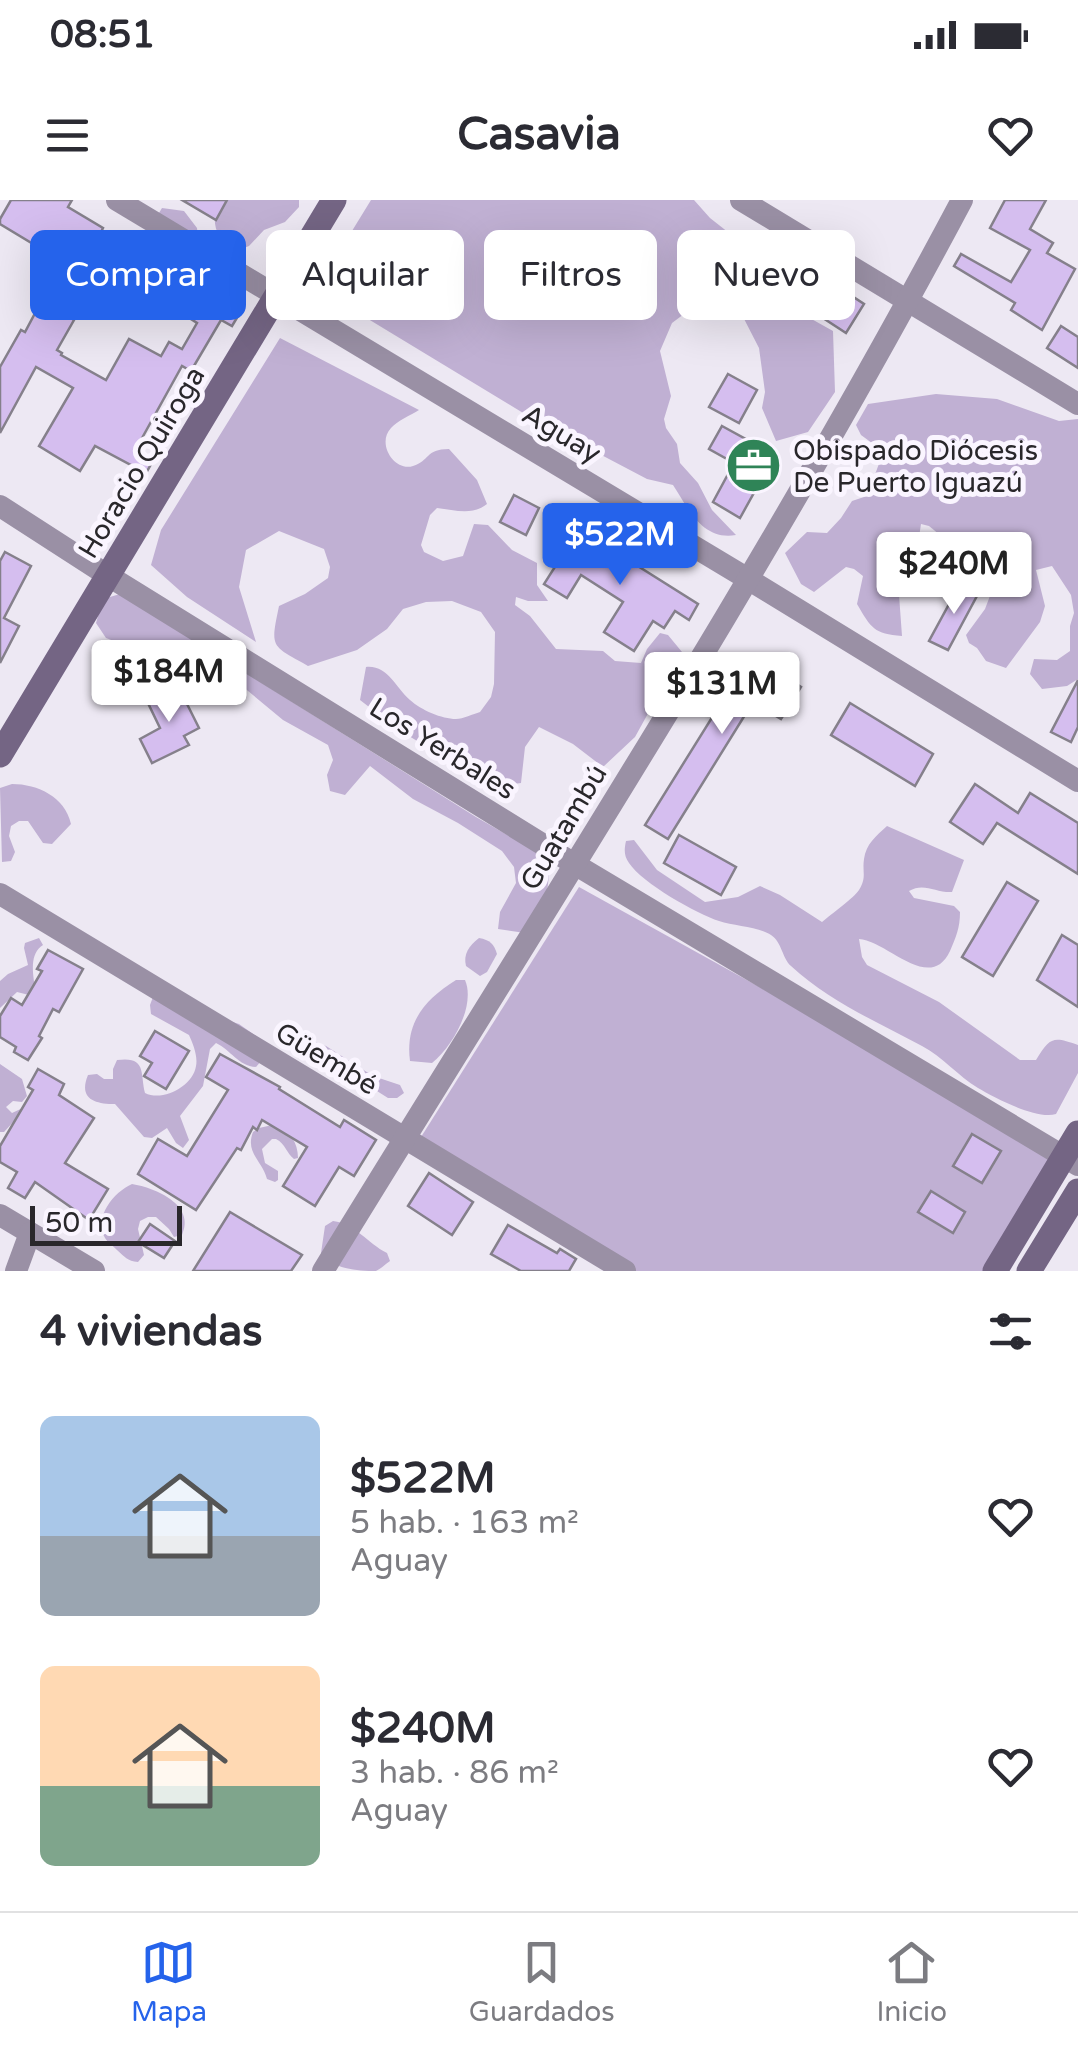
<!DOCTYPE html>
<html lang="es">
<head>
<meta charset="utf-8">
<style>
	body { margin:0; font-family:"Varela Round",sans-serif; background:#f7f7f7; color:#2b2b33; height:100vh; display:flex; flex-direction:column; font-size:38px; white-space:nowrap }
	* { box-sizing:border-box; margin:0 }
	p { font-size:32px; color:#7c7c81 }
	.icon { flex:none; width:55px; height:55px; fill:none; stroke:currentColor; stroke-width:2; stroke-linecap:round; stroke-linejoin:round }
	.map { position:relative; height:1071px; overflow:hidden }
	.panel { display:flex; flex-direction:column; background:#fff; flex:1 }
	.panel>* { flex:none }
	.top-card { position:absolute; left:30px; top:30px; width:1020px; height:90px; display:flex; gap:20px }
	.scale { position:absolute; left:30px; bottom:25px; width:152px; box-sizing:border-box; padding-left:10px; border:5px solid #29272b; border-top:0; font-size:28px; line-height:35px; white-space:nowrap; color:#29272b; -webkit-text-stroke:8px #faf5ff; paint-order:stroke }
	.price { position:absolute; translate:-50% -85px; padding:0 22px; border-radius:10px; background:#fff; color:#222; font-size:32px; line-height:65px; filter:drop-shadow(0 2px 5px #0008) }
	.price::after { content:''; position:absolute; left:50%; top:60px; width:30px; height:22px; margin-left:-15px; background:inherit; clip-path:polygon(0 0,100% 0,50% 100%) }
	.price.current { background:#2563eb; color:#fff }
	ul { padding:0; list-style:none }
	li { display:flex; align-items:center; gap:30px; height:250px; padding:0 40px }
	li span { display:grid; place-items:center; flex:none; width:280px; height:200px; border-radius:15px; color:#555 }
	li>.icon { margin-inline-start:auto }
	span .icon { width:120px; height:120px; fill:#fffc; stroke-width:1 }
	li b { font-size:42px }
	h2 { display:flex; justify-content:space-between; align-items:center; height:120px; padding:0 40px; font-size:42px }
	.pill { padding:0 35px; border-radius:15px; background:#fff; box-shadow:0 10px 40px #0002; font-size:35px; line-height:90px }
	.pill.current { background:#2563eb; color:#fff }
	.status { display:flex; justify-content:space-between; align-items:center; height:70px; padding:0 50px; background:#fff; direction:ltr }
	.status svg { height:28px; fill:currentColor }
	header { display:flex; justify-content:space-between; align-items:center; height:130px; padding:0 40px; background:#fff; font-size:45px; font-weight:800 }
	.tab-bar { display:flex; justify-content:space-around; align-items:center; height:140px; border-top:2px solid #e1e1e2; background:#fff; font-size:28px; color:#7c7c81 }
	.tab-bar a { display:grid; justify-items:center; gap:5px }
	.tab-bar .current { color:#2563eb }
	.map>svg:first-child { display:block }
	.green { fill:#c0b0d3 }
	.building { fill:#d5beef; stroke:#85808b; stroke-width:2.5 }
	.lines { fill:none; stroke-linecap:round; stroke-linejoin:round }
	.street { stroke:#9a90a5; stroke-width:22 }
	.secondary { stroke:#746584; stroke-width:25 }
	.labels { text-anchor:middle; stroke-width:10; stroke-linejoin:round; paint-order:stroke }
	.street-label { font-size:28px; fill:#29272b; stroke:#faf5ff }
	.poi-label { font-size:28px; fill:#29272b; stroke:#faf5ff; text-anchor:start }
</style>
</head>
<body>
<div class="status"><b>08:51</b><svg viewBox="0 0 49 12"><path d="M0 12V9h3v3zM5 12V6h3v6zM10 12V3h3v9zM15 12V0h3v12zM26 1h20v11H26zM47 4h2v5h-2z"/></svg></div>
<header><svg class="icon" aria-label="menu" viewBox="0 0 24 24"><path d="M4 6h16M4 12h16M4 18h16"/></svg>Casavia<svg class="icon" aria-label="heart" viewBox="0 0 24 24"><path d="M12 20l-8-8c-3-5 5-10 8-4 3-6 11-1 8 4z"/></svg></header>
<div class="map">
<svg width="1078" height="1071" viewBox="0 0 1078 1071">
	<rect width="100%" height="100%" fill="#ede8f3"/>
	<g class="green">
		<path d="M219 0H299V7L285 22 264 30 249 46 231 53C216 34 210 24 219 0Z"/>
		<path d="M371 0H694L710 18 738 40 773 48 795 65 785 78 781 102 833 131 835 192 808 232 776 241 762 208 765 192 759 148 741 113 696 105 672 123 660 151 671 196 664 219 666 228 677 244 680 263 698 283 712 310 736 335C702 341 688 308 673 285L647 279 533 219 317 88Z"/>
		<polygon points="162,8 184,11 197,28 203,74 190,81 175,82 142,114 126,118 113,108 118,81"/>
		<path d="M280 138 419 210C411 215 397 221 391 228 376 244 395 272 413 266 430 261 425 249 449 249L477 280 487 304C472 316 455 310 437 308L430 315 421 345 424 352 443 361 463 356 474 324 488 325 512 350 537 363V385L548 401H528L516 397 515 405 530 416 556 449 603 451 615 461 641 463 647 449 660 433 668 435 682 452 635 537 603 567 573 544 539 527 525 547 521 583 493 587 399 530 360 500 366 467C388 465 395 487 410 500 421 510 442 519 456 519 463 519 473 514 480 512L491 497 494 484 495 432 481 412 452 401 426 402 403 409 387 429 357 450 308 466C271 445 270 449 279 406L305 394 328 378 330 367 324 349 279 331 246 350 239 387 256 442 187 397 151 365 161 330Z"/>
		<path d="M936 194 997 199 1059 221 1078 219V479L1067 486 1042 489 1030 474 1034 459 1057 460 1070 451V426L1074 413 1071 395 1052 366 1036 370 1045 406 1040 422 1006 468 986 461 977 448 969 443 966 435 985 409 993 388 989 373 958 341 945 339 929 326 921 324 918 344 898 381 902 436C874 434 871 428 857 404L863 376 854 369 846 367 814 392 801 384 785 353 807 332 827 333 841 318 852 301 867 296 880 261 876 246 861 235 856 225 868 204Z"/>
		<polygon points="120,394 476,617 539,653 550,667 546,701 532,734 498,729 500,712 516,683 514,667 502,651 458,623 413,599 370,566 345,595 330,591 327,575 333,560 328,545 283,520 242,486 191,459 157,448 141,441 124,445 106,438 96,423 103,399"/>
		<polygon points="141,467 165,471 169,474 165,487 158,490 126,492 121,485 122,471 126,468"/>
		<path d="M12 584C38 584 65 597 71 624L52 644 43 643 28 621H19L11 626 9 636 15 652 11 661 2 662 0 588Z"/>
		<path d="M887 626 964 660 952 692C936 693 924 682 909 691L914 698 954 706 960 712C960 728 956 737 950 751 930 794 886 740 859 739L862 757 867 765 939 802 1020 860H1036C1050 837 1053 836 1078 845V873L1056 914C1037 920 995 898 978 888 958 876 943 857 922 846 877 822 829 801 791 766 782 758 782 742 771 735 759 727 734 726 719 721 697 714 642 683 629 663 624 656 624 650 626 641L634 640 657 670 705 702 738 697 760 686 780 695 822 722C831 714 854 698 859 690 867 677 862 672 864 659 866 644 876 636 887 626Z"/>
		<polygon points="579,687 1064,956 995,1071 636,1071 421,937"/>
		<path d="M39 738 43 745C29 754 33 773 35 788L29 795 17 792 0 808V781L8 774 28 765 24 748 25 743Z"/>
		<path d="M479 738C490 740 494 744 497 754L487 772 480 776 466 766C463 754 469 746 479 738Z"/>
		<path d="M456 780H465C476 806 452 847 432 863L410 861C405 823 424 800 456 780Z"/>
		<path d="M153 797 239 824 256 836 262 860 256 867C238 866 231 850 216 843L210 849 203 886 180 916 189 940 183 948 176 943 167 928 152 938 144 937 115 904C95 904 78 899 88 875L97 874 104 879H113V869L117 860C147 856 140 873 145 893 163 902 193 886 196 866 198 856 193 844 189 835L151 814 150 805Z"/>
		<polygon points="310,840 326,846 373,876 400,885 404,893 397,898 388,898 320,855 312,857"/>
		<polygon points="0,864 22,879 27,896 22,902 13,901 6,907 12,913 27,906 23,916 15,920 4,932 0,932"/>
		<path d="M277 924C290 931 298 943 298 958L294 959C286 953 286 944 276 939H272L262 949 265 963 278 971V980L275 982 267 979C262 960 245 953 253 932L259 928Z"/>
		<path d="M132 984C156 988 196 1005 182 1035L174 1037 169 1029 156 1017H148L140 1021 138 1029 144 1055 138 1062C127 1061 125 1057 117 1050 112 1045 109 1044 105 1038 93 1017 114 992 132 984Z"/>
		<path d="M333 1021C356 1024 367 1043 387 1053L390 1061C387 1063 379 1070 376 1071 357 1071 332 1069 321 1053L325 1026Z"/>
	</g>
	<g class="building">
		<polygon points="11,0 72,0 68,7 103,28 99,36 121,48 101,85 0,24 0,19"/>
		<polygon points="182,0 227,0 216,20"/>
		<polygon points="1005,0 1046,0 1030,29 1053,43 1047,53 1075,69 1042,130 1011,110 1015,103 954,66 961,54 1011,82 1030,50 990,28"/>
		<polygon points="812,70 864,104 846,133 794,99"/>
		<polygon points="215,78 239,92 244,106 232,126 221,120 191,171 182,166 136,249 154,259 146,273 95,246 80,271 39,246 73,188 36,167 0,233 0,167 21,130 25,132 41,102 74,120 57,150 62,153 61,155 106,180 129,139 161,156 169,142 182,149 197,123 191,119"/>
		<polygon points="1061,126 1078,137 1078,168 1047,148"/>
		<polygon points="728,174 757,190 739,223 709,207"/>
		<polygon points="722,226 775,255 740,318 713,302 734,263 709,249"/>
		<polygon points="514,295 539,308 526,335 500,322"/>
		<polygon points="579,329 698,404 689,420 675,411 664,428 653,421 634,451 604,432 623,402 581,375 567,398 544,384"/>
		<polygon points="5,352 31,366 4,418 19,426 0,463 0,361"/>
		<polygon points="960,384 978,394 948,450 929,441"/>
		<polygon points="751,455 801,487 781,519 753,502 668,639 645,625"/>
		<polygon points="1078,480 1078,527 1071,542 1051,532"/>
		<polygon points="178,486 199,528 184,536 189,545 152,563 140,539 160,528 147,501"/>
		<polygon points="850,503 933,554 915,586 831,535"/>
		<polygon points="975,584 1018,613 1030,593 1078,623 1078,674 997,623 983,644 950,622"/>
		<polygon points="679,635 736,667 721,695 664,663"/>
		<polygon points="1007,682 1038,701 993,776 962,757"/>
		<polygon points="1062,735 1078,745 1078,807 1037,780"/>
		<polygon points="48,750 83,769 59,812 53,809 39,836 42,838 28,860 14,852 16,847 0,837 0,816 11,798 22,805 42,771 37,769"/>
		<polygon points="155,831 189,851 166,889 144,876 152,863 140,856"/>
		<polygon points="220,854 280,887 279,889 340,927 344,920 376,940 354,976 339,967 315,1006 283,986 307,947 262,920 257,930 253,927 241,950 237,948 196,1010 138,974 158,939 187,956 228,890 206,877"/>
		<polygon points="38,869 64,884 59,895 94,918 65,963 108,989 89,1020 35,982 25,998 8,988 17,972 0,962 0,946 33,890 28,887"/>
		<polygon points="972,934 1001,951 982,983 953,966"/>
		<polygon points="429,973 473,1002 452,1035 408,1006"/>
		<polygon points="931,991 965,1012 953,1033 918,1012"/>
		<polygon points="230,1012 302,1055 291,1071 193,1071"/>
		<polygon points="150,1024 175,1041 164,1058 138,1042"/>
		<polygon points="508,1025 557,1053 560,1049 576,1059 569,1071 521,1071 491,1054"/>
	</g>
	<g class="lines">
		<g class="street">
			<polyline points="117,0 748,379 1078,581"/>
			<polyline points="741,0 1078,204"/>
			<polyline points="0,306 107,375 576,665 1078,965"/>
			<polyline points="0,694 625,1071"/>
			<polyline points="0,1015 94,1071"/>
			<polyline points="16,1071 30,1033"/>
			<path d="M323 1071C540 717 767 368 962 0"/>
		</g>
		<g class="secondary">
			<polyline points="0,555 334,0"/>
			<polyline points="995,1071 1078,933"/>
			<polyline points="1029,1071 1078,991"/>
		</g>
	</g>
	<defs>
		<symbol id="office-disc" viewBox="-11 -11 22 22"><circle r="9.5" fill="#2f8457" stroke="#faf5ff"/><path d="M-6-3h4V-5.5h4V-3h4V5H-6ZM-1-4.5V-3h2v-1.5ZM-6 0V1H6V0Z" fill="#fff"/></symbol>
	</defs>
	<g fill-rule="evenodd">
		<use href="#office-disc" x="722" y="234" width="63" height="63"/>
	</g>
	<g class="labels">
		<g class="street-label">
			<text transform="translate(562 233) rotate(31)" y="10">Aguay</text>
			<text transform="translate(141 262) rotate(-59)" y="10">Horacio Quiroga</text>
			<text transform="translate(443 548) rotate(32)" y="10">Los Yerbales</text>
			<text transform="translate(563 627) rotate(-59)" y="10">Guatambú</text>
			<text transform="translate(327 858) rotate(31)" y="10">Güembé</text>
		</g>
		<g class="poi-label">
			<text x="793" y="260">Obispado Diócesis<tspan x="793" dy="32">De Puerto Iguazú</tspan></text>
		</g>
	</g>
</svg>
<div class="scale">50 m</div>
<b class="price current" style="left:620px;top:388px">$522M</b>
<b class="price" style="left:954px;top:417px">$240M</b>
<b class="price" style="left:169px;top:525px">$184M</b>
<b class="price" style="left:722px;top:537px">$131M</b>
<div class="top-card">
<a class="pill current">Comprar</a>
<a class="pill">Alquilar</a>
<a class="pill">Filtros</a>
<a class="pill">Nuevo</a>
</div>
</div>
<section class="panel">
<h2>4 viviendas<svg class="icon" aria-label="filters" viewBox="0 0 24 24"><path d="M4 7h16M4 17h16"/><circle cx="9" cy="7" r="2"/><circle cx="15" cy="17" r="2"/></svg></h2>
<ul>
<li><span style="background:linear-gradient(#a9c7e8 60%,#9aa5b1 0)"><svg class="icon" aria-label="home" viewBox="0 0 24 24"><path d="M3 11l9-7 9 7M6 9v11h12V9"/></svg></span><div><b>$522M</b><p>5 hab. · 163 m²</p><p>Aguay</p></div><svg class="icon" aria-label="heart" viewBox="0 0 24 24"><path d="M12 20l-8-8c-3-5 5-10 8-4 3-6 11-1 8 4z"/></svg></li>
<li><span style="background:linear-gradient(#ffd9b3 60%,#7fa58c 0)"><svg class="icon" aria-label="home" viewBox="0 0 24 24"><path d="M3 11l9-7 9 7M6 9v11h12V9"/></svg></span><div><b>$240M</b><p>3 hab. · 86 m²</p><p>Aguay</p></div><svg class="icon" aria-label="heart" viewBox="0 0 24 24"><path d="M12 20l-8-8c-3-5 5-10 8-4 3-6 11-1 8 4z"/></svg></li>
</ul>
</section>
<nav class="tab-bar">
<a class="current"><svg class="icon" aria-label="map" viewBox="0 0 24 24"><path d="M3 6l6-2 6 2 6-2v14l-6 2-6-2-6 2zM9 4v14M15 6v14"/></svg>Mapa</a>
<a><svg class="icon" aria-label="saved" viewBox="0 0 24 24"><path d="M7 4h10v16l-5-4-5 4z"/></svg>Guardados</a>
<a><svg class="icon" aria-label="home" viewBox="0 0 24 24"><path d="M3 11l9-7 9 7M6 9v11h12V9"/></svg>Inicio</a>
</nav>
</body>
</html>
